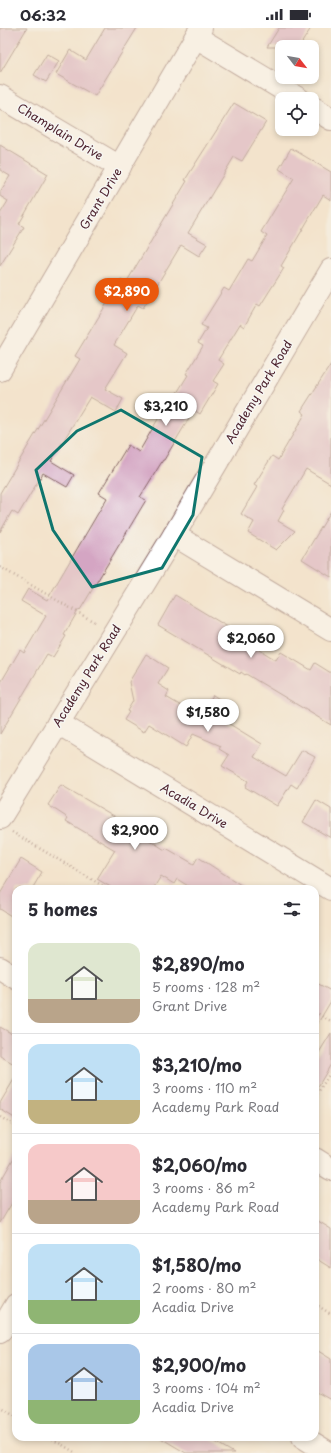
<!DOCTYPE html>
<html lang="en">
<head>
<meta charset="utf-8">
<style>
	body { margin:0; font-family:"Playpen Sans",sans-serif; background:#f2f2f3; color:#2b2b33; height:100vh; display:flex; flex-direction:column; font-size:15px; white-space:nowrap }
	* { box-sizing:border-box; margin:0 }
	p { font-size:13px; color:#7c7c81 }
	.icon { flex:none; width:22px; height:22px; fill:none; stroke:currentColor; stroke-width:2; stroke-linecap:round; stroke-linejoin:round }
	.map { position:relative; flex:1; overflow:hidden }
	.side { position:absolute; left:12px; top:857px; width:307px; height:556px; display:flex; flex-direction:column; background:#fff; border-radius:12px; box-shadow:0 2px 6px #0003 }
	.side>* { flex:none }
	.needle { width:26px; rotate:121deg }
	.controls { position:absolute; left:275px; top:12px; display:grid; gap:8px }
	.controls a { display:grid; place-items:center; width:44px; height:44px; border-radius:8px; background:#fff; box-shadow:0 2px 6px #0003; font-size:20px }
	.price { position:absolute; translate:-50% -34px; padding:0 9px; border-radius:14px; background:#fff; color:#222; font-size:13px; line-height:26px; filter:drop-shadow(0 1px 2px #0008) }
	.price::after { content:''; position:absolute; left:50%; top:24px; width:12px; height:9px; margin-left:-6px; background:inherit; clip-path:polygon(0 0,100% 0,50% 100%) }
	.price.active { background:#ea580c; color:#fff }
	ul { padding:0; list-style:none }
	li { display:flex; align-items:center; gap:12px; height:100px; padding:0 16px }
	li+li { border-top:1px solid #e1e1e2 }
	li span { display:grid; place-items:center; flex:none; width:112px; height:80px; border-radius:12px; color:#555 }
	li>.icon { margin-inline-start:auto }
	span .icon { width:48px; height:48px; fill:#fffc; stroke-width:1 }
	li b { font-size:17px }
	h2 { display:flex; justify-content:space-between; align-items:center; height:48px; padding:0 16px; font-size:17px }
	.status { display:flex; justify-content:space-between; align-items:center; height:28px; padding:0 20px; background:#fff; direction:ltr }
	.status svg { height:11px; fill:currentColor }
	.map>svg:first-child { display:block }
	.building { fill:#d4a5c3 }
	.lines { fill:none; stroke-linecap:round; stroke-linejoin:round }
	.minor-casing { stroke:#856463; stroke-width:24 }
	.path { stroke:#856463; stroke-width:2.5; stroke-dasharray:1 3; stroke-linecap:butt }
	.minor { stroke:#fff; stroke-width:22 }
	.marked { fill:none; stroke:#0f766e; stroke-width:3; stroke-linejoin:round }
	.labels { text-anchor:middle; stroke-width:3; stroke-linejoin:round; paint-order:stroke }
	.street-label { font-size:12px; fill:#4a1f2b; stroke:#f6f6f2 }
</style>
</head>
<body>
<div class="status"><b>06:32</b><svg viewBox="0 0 49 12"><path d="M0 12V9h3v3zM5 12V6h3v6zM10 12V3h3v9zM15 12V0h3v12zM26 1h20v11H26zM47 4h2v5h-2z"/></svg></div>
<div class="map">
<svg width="331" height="1425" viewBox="0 0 331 1425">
	<rect width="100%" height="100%" fill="#f6f6f2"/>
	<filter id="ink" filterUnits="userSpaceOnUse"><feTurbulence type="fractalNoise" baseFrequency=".025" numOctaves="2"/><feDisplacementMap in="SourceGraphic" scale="8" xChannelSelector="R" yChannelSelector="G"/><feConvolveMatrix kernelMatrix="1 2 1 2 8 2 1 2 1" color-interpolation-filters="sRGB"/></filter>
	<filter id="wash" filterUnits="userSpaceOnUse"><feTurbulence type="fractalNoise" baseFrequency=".012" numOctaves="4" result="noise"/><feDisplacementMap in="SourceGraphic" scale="16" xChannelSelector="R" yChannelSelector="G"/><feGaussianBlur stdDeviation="0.9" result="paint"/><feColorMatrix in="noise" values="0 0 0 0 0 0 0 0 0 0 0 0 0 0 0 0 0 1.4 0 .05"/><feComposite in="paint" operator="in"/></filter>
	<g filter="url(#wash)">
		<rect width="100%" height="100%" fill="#f3e3cc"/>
		<g id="blocks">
			<g class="building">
				<polygon points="0,0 27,0 0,45"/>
				<polygon points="105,0 137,0 95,68 56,46 70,22 86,32"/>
				<polygon points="279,0 311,0 299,19 267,19"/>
				<polygon points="47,26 59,33 46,54 34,47"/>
				<polygon points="234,75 266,94 242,133 234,129 188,205 207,216 199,228 181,217 143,280 138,277 114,317 127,325 105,361 123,371 116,384 90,369 51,433 74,447 67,459 43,445 18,487 12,483 0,504 0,465 80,331 75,328 121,252 126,255 187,153 185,152"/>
				<polygon points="0,117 48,146 19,196 24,199 0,238 0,186 8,173 0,168 0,164 10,148 0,142"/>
				<polygon points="291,120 331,144 331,172 323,167 281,238 284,240 260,278 257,276 244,299 240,296 218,332 224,336 213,353 218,356 200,386 194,382 164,432 163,432 140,469 146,472 80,582 79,581 64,607 66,608 53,629 47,626 0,706 0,656 20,622 24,625 46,588 21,573 28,561 47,572 107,470 99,465 128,417 139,424 169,372 172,373 188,347 186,346 203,318 198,315 207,300 201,297 224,260 229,263 248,231 252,233 267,208 261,204 294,150 279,141"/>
				<polygon points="331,336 331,456 306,441 282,481 284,482 278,493 295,503 276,522 248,505 254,494 241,486 257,459 254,457 272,428 278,432 305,386 301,383"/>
				<polygon points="331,483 331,549 302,531"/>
				<polygon points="175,567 241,607 239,609 276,632 281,624 311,642 315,635 331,645 331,697 246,646 245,647 241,644 240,646 158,597"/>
				<polygon points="146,626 168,640 158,656 169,663 166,669 200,689 213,667 227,676 218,689 262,716 254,729 286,748 302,722 315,729 297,760 291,756 277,778 245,759 248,753 222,738 229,727 219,721 221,718 193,706 186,719 149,696 144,704 124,692 129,684 127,683 133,673 129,654"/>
				<polygon points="61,757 138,802 137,804 165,822 166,820 194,836 198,829 247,861 193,861 177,851 174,856 161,848 153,861 114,861 97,851 115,822 66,793 68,790 48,777"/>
				<polygon points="316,772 331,781 331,810 303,794"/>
				<polygon points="21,831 42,844 32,861 16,861 16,891 0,881 0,866"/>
				<polygon points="315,954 331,963 331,973 315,1000"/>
				<polygon points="0,999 16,1008 16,1037 0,1028"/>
				<polygon points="331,1005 331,1036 315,1064 315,1031"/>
				<polygon points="16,1048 16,1091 0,1081 0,1075"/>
				<polygon points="16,1126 16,1168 0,1195 0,1154"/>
				<polygon points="315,1191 331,1201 331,1240 315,1230"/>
				<polygon points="315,1321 331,1331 331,1372 315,1363"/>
				<polygon points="159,1409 207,1409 234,1425 186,1425"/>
			</g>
		</g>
	</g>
	<g filter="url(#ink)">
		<use href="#blocks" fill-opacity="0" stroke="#856463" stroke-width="1"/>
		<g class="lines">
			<defs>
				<g id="minor">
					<polyline points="196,9 299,71"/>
					<polyline points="0,68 120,139"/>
					<polyline points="312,79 331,91"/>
					<polyline points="331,242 174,507 331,602"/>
					<polyline points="0,342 201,0"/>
					<polyline points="58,695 331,861"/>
					<polyline points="0,790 174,507"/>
					<polyline points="0,940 16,950"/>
					<polyline points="315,1131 331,1141"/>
					<polyline points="0,1304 16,1277"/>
					<polyline points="303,1409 329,1425"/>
				</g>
			</defs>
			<use href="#minor" class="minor-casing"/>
			<g class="path">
				<polyline points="0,539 96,595"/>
				<polyline points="12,804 108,861"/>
				<polyline points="315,984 331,993"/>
				<polyline points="315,1069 331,1044"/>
				<polyline points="0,1089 16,1098"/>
				<polyline points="315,1276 331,1286"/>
				<polyline points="0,1379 16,1389"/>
				<polyline points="49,1409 76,1425"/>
			</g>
			<use href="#minor" class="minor"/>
		</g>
	</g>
	<path d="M0 0H331V1425H0ZM121 382 202 429 193 487 162 540 92 559 53 502 36 442 77 403Z" fill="#f3e3cc" fill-opacity=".55" fill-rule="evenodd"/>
	<path class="marked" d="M121 382 202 429 193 487 162 540 92 559 53 502 36 442 77 403Z"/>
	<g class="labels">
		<g class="street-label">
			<text transform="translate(60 104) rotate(31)" y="4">Champlain Drive</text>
			<text transform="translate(101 171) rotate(-59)" y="4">Grant Drive</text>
			<text transform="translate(259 364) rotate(-59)" y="4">Academy Park Road</text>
			<text transform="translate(87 648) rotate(-58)" y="4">Academy Park Road</text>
			<text transform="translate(194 778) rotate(31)" y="4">Acadia Drive</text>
		</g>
	</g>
</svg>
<div class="controls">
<a><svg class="needle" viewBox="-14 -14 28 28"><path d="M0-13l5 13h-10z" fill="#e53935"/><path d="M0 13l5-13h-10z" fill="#7c7c81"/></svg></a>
<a><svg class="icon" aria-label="locate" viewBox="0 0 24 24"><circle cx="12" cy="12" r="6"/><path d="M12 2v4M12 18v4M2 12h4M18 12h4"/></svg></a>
</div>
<b class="price active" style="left:127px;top:284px">$2,890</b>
<b class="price" style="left:166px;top:399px">$3,210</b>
<b class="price" style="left:251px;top:631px">$2,060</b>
<b class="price" style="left:208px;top:705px">$1,580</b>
<b class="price" style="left:135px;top:823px">$2,900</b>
<section class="side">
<h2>5 homes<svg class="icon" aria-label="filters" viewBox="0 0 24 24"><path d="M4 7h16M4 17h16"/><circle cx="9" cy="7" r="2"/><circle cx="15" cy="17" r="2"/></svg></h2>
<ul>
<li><span style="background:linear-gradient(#dfe7d0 70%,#b9a48a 0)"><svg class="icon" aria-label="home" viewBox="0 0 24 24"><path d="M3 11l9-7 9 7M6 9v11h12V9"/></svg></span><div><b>$2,890/mo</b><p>5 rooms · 128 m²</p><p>Grant Drive</p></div></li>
<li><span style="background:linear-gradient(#bfe0f5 70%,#c2b280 0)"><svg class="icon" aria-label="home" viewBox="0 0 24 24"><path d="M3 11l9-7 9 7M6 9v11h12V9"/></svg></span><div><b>$3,210/mo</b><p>3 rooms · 110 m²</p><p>Academy Park Road</p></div></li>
<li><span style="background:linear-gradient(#f6c9c9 70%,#b9a48a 0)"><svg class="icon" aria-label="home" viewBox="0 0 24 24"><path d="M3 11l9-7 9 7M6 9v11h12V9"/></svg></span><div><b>$2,060/mo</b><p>3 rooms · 86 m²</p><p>Academy Park Road</p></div></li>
<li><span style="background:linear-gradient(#bfe0f5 70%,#8fb573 0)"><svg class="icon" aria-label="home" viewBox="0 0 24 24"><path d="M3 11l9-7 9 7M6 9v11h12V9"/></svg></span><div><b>$1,580/mo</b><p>2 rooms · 80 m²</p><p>Acadia Drive</p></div></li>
<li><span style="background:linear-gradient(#a9c7e8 70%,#8fb573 0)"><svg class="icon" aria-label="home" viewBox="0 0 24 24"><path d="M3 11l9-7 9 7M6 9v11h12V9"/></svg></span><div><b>$2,900/mo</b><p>3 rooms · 104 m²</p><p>Acadia Drive</p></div></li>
</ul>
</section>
</div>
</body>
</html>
